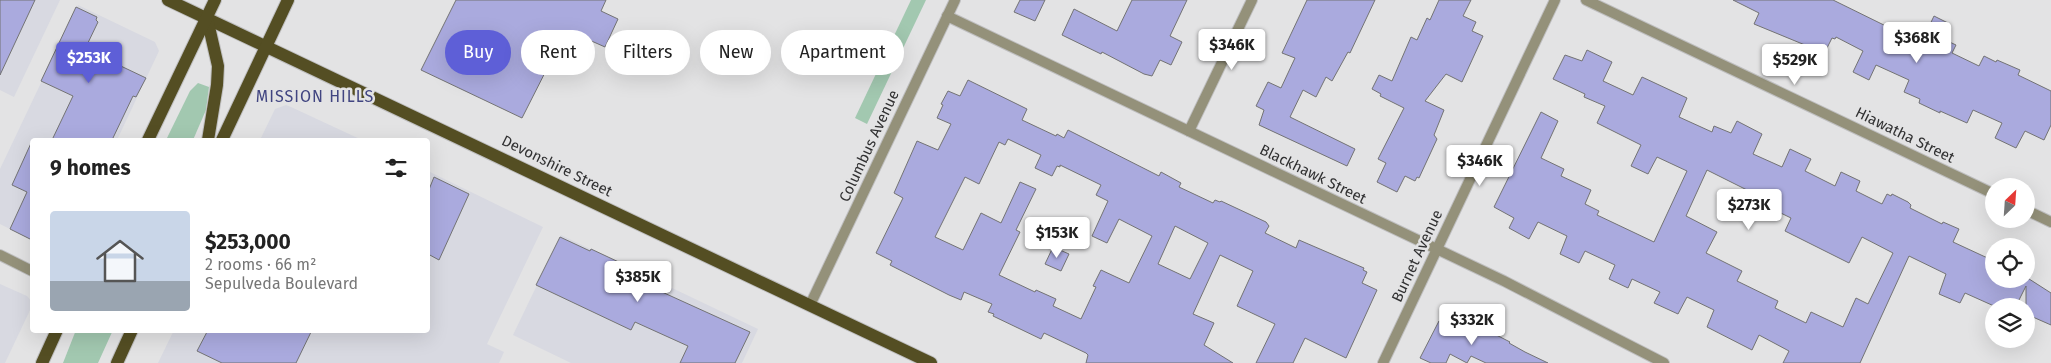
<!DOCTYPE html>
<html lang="en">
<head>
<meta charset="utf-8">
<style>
	body { margin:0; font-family:"Fira Sans",sans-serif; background:#f6f6f6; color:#222; height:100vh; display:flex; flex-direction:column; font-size:19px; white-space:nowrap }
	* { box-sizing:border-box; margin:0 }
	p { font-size:16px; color:#767676 }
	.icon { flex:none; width:28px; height:28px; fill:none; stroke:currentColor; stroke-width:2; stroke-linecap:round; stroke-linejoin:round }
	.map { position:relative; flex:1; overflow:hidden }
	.drawer { position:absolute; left:30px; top:138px; width:400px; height:195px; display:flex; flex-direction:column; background:#fff; border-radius:5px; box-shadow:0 5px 20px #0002 }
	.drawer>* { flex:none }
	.guide { position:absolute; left:445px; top:30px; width:475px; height:45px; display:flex; gap:10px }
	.needle { width:32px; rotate:25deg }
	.fabs { position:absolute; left:1985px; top:178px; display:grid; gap:10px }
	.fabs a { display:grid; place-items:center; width:50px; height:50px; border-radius:50%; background:#fff; box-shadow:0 5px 20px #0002; font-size:25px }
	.price { position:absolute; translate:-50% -42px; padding:0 11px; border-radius:5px; background:#fff; color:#222; font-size:16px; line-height:32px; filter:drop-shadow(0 1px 2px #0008) }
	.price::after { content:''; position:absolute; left:50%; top:30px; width:15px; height:11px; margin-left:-8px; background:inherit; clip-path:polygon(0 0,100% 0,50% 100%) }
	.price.active { background:#5e5fd7; color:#fff }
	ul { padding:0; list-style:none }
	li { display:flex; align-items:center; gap:15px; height:125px; padding:0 20px }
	li span { display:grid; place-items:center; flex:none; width:140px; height:100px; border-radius:5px; color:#555 }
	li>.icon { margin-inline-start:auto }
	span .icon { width:60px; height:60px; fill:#fffc; stroke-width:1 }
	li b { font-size:21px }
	h2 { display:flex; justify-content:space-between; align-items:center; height:60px; padding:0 20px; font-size:21px }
	.pill { padding:0 18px; border-radius:22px; background:#fff; box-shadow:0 5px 20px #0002; font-size:18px; line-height:45px }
	.pill.active { background:#5e5fd7; color:#fff }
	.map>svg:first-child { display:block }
	.built { fill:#d8d9e1 }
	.green { fill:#a2c8b0 }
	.building { fill:#aaaade; stroke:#737374; fill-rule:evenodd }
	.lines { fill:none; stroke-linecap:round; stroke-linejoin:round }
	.minor-casing { stroke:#bfbfc0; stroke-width:12 }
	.primary-casing { stroke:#bfbfc0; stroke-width:14 }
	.minor { stroke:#94917a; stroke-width:10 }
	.primary { stroke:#544e23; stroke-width:12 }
	.labels { text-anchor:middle; stroke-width:5; stroke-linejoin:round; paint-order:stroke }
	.street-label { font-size:15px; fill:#313132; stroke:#e3e3e4 }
	.neighbourhood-label { font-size:16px; letter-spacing:1px; fill:#414581; stroke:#e3e3e4 }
</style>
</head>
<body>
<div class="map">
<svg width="2051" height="363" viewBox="0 0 2051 363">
	<rect width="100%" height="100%" fill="#e3e3e4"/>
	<g class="built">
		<polygon points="0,0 60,0 14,97 0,90"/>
		<polygon points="78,5 155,42 159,51 117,140 32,140 32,240 0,224 0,169"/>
		<polygon points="286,105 291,107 362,140 260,140 275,109"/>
		<polygon points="428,171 543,227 487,344 504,352 499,363 158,363 174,330 428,330"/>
		<polygon points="561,235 758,329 742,363 571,363 513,335"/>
		<polygon points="0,284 27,296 32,302 31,308 5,363 0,363"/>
	</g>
	<g class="green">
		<polygon points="911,0 926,0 867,124 855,118"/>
		<polygon points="198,83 209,87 206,110 193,140 166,140 190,91"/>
		<polygon points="76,330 113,330 98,363 63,363"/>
	</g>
	<g class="building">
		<polygon points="0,0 35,0 0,75"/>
		<polygon points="456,0 606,0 601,11 618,19 605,47 587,39 583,48 562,39 522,118 421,70"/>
		<polygon points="1020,0 1045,0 1035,21 1014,12"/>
		<polygon points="1132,0 1187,0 1170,36 1182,42 1171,65 1160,60 1152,76 1144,74 1102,52 1101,54 1062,35 1074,9 1117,31"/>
		<polygon points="1307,0 1375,0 1350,53 1348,52 1332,81 1326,77 1316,97 1303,90 1290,117 1355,149 1347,166 1259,125 1264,110 1256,106 1268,82 1281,88 1295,58 1282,53"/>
		<polygon points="1439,0 1471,0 1463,16 1476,22 1472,31 1483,36 1462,82 1446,74 1425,101 1444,110 1434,135 1437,139 1419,178 1417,177 1415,181 1405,176 1397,192 1377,182 1386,163 1378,159 1404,108 1380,96 1381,94 1372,89 1379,75 1392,81 1411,37 1417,40 1427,18 1430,20"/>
		<polygon points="1733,0 1833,0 1894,30 1896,26 1923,39 1934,16 1948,23 1941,38 1956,45 1952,53 1979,66 1984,56 1996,62 1997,60 2020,70 2018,75 2051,91 2051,125 2044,140 2025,131 2016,148 1995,138 2002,123 1973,110 1967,123 1940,111 1940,113 1919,103 1920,99 1904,92 1909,80 1876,65 1869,80 1853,72 1863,51 1836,37 1835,39 1832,38 1822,58 1803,49 1805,45 1754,24 1759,13"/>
		<polygon points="76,7 97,17 96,20 98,22 85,49 146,78 136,97 133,96 112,140 52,140 73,96 41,81"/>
		<path d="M1587 50 1612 62 1603 81 1633 95 1642 77 1687 98 1679 117 1712 132 1714 126 1731 133 1737 121 1762 134 1753 154 1782 167 1790 149 1811 159 1805 171 1835 186 1841 172 1860 181 1856 191 1882 204 1887 194 1891 196 1892 194 1908 202 1911 205 1910 208 1942 224 1943 222 1959 229 1953 242 1994 261V279H2026V277L2051 293V325L2026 314V286L2016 306H1994L1965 293 1960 303 1939 294 1946 274 1909 256 1860 363H1783L1789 351 1759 335 1752 350 1707 327 1714 310 1687 297 1678 314 1654 303 1660 292 1632 279 1628 288 1609 279 1615 265 1585 251 1579 263 1560 254 1567 236 1538 222 1529 239 1509 228 1514 218 1494 207 1541 112 1558 121 1541 158 1564 169 1561 176 1591 190 1585 204 1599 211 1597 215 1654 242 1687 171 1657 157 1648 174 1631 166 1641 145 1597 123 1605 106 1584 97 1585 94 1553 79 1565 55 1582 61ZM1707 170 1759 196 1756 201 1791 218 1785 231 1849 263 1862 237 1893 253 1868 304 1856 298 1843 327 1811 312 1806 323 1775 308 1778 301 1737 281 1742 271 1706 253 1717 232 1686 216Z"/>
		<path d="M968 80 1027 109 1022 120 1056 136 1057 134 1064 138 1068 130 1159 176 1161 172 1181 183 1179 187 1213 203 1215 200 1220 202 1221 201 1266 222 1269 226 1265 233 1296 248 1299 240 1364 268 1363 270 1367 272 1362 283 1377 290 1346 358 1305 338 1293 363H1256L1275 324 1237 306 1253 271 1220 255 1193 314 1214 323 1204 345 1233 363H1086L1088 355 1086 353 1044 333 1041 339 993 316 994 314 988 312 992 304 964 292 961 300 949 295 890 265 892 261 876 253 903 198 894 193 917 141 938 150 951 124 937 118 943 105 941 104 948 91 960 96ZM1008 139 1041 155 1035 168 1052 176 1057 166 1060 167V165L1101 185 1096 195 1108 201 1092 236 1107 243 1119 219 1152 236 1129 283 1101 270 1093 286 1096 287 1081 319 1053 306 1056 299 1036 290 1035 292 999 275 1020 232 1016 230 1036 189 1020 182 1001 223 981 213 963 250 935 237 965 177 979 184 999 142 1005 145ZM1175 226 1208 243 1190 279 1158 264Z"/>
		<polygon points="32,141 32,240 10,229 27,192 12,185"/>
		<polygon points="434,177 469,194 439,260 428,254 428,192"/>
		<polygon points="560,237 590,251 591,249 655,279 651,287 750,332 735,363 680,363 688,346 635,322 631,330 536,285"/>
		<polygon points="1053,247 1069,254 1061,271 1045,264"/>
		<polygon points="1461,317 1510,342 1509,343 1525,352 1548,363 1486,363 1471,356 1467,363 1450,354 1446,363 1431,363 1420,358 1439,321 1456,327"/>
		<polygon points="208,330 312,330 296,363 222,363 197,351"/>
	</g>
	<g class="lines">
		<defs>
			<g id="minor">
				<polyline points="1586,0 1994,194"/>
				<polyline points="947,16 1504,281 1664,363"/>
				<polyline points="1189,131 1252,0"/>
				<polyline points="2026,210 2051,222"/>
				<polyline points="0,255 32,271"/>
				<polyline points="810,305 955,0"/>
				<polyline points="1383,363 1555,0"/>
			</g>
			<g id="primary">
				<polyline points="168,0 931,363"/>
				<polyline points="207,18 218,66 217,85 208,140"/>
				<polyline points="148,140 215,0"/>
				<polyline points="222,140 288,0"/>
				<polyline points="42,363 57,330"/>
				<polyline points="117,363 132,330"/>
			</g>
		</defs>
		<use href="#minor" class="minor-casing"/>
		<use href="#primary" class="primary-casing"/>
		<use href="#minor" class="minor"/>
		<use href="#primary" class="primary"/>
	</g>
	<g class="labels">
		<g class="street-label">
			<text transform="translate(1905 135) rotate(26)" y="5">Hiawatha Street</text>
			<text transform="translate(869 146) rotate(-65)" y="5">Columbus Avenue</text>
			<text transform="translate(557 166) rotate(26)" y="5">Devonshire Street</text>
			<text transform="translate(1313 174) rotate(26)" y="5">Blackhawk Street</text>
			<text transform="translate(1417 256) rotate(-65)" y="5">Burnet Avenue</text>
		</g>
		<g class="neighbourhood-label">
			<text x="315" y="102">MISSION HILLS</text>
		</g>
	</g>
</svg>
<div class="fabs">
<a><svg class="needle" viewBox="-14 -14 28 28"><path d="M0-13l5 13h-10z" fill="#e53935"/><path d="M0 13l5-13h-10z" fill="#767676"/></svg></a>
<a><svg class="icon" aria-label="locate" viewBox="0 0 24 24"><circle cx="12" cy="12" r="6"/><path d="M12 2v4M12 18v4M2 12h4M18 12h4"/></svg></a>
<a><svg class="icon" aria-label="layers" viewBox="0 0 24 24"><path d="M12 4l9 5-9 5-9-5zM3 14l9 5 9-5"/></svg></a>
</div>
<b class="price" style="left:1917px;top:64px">$368K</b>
<b class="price" style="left:1232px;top:71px">$346K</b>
<b class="price active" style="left:89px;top:84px">$253K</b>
<b class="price" style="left:1795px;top:86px">$529K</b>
<b class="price" style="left:1480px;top:187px">$346K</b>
<b class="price" style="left:1749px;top:231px">$273K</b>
<b class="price" style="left:1057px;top:259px">$153K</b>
<b class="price" style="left:638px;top:303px">$385K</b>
<b class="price" style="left:1472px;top:346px">$332K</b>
<div class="guide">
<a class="pill active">Buy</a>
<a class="pill">Rent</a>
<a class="pill">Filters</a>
<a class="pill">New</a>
<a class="pill">Apartment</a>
</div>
<section class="drawer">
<h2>9 homes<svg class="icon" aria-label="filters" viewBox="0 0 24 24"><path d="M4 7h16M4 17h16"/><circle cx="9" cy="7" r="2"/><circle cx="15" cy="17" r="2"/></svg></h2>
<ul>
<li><span style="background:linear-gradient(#c9d6e8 70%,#9aa5b1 0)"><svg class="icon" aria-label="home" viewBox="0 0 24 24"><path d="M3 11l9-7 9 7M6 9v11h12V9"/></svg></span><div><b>$253,000</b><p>2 rooms · 66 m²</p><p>Sepulveda Boulevard</p></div></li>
</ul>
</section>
</div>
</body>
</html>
